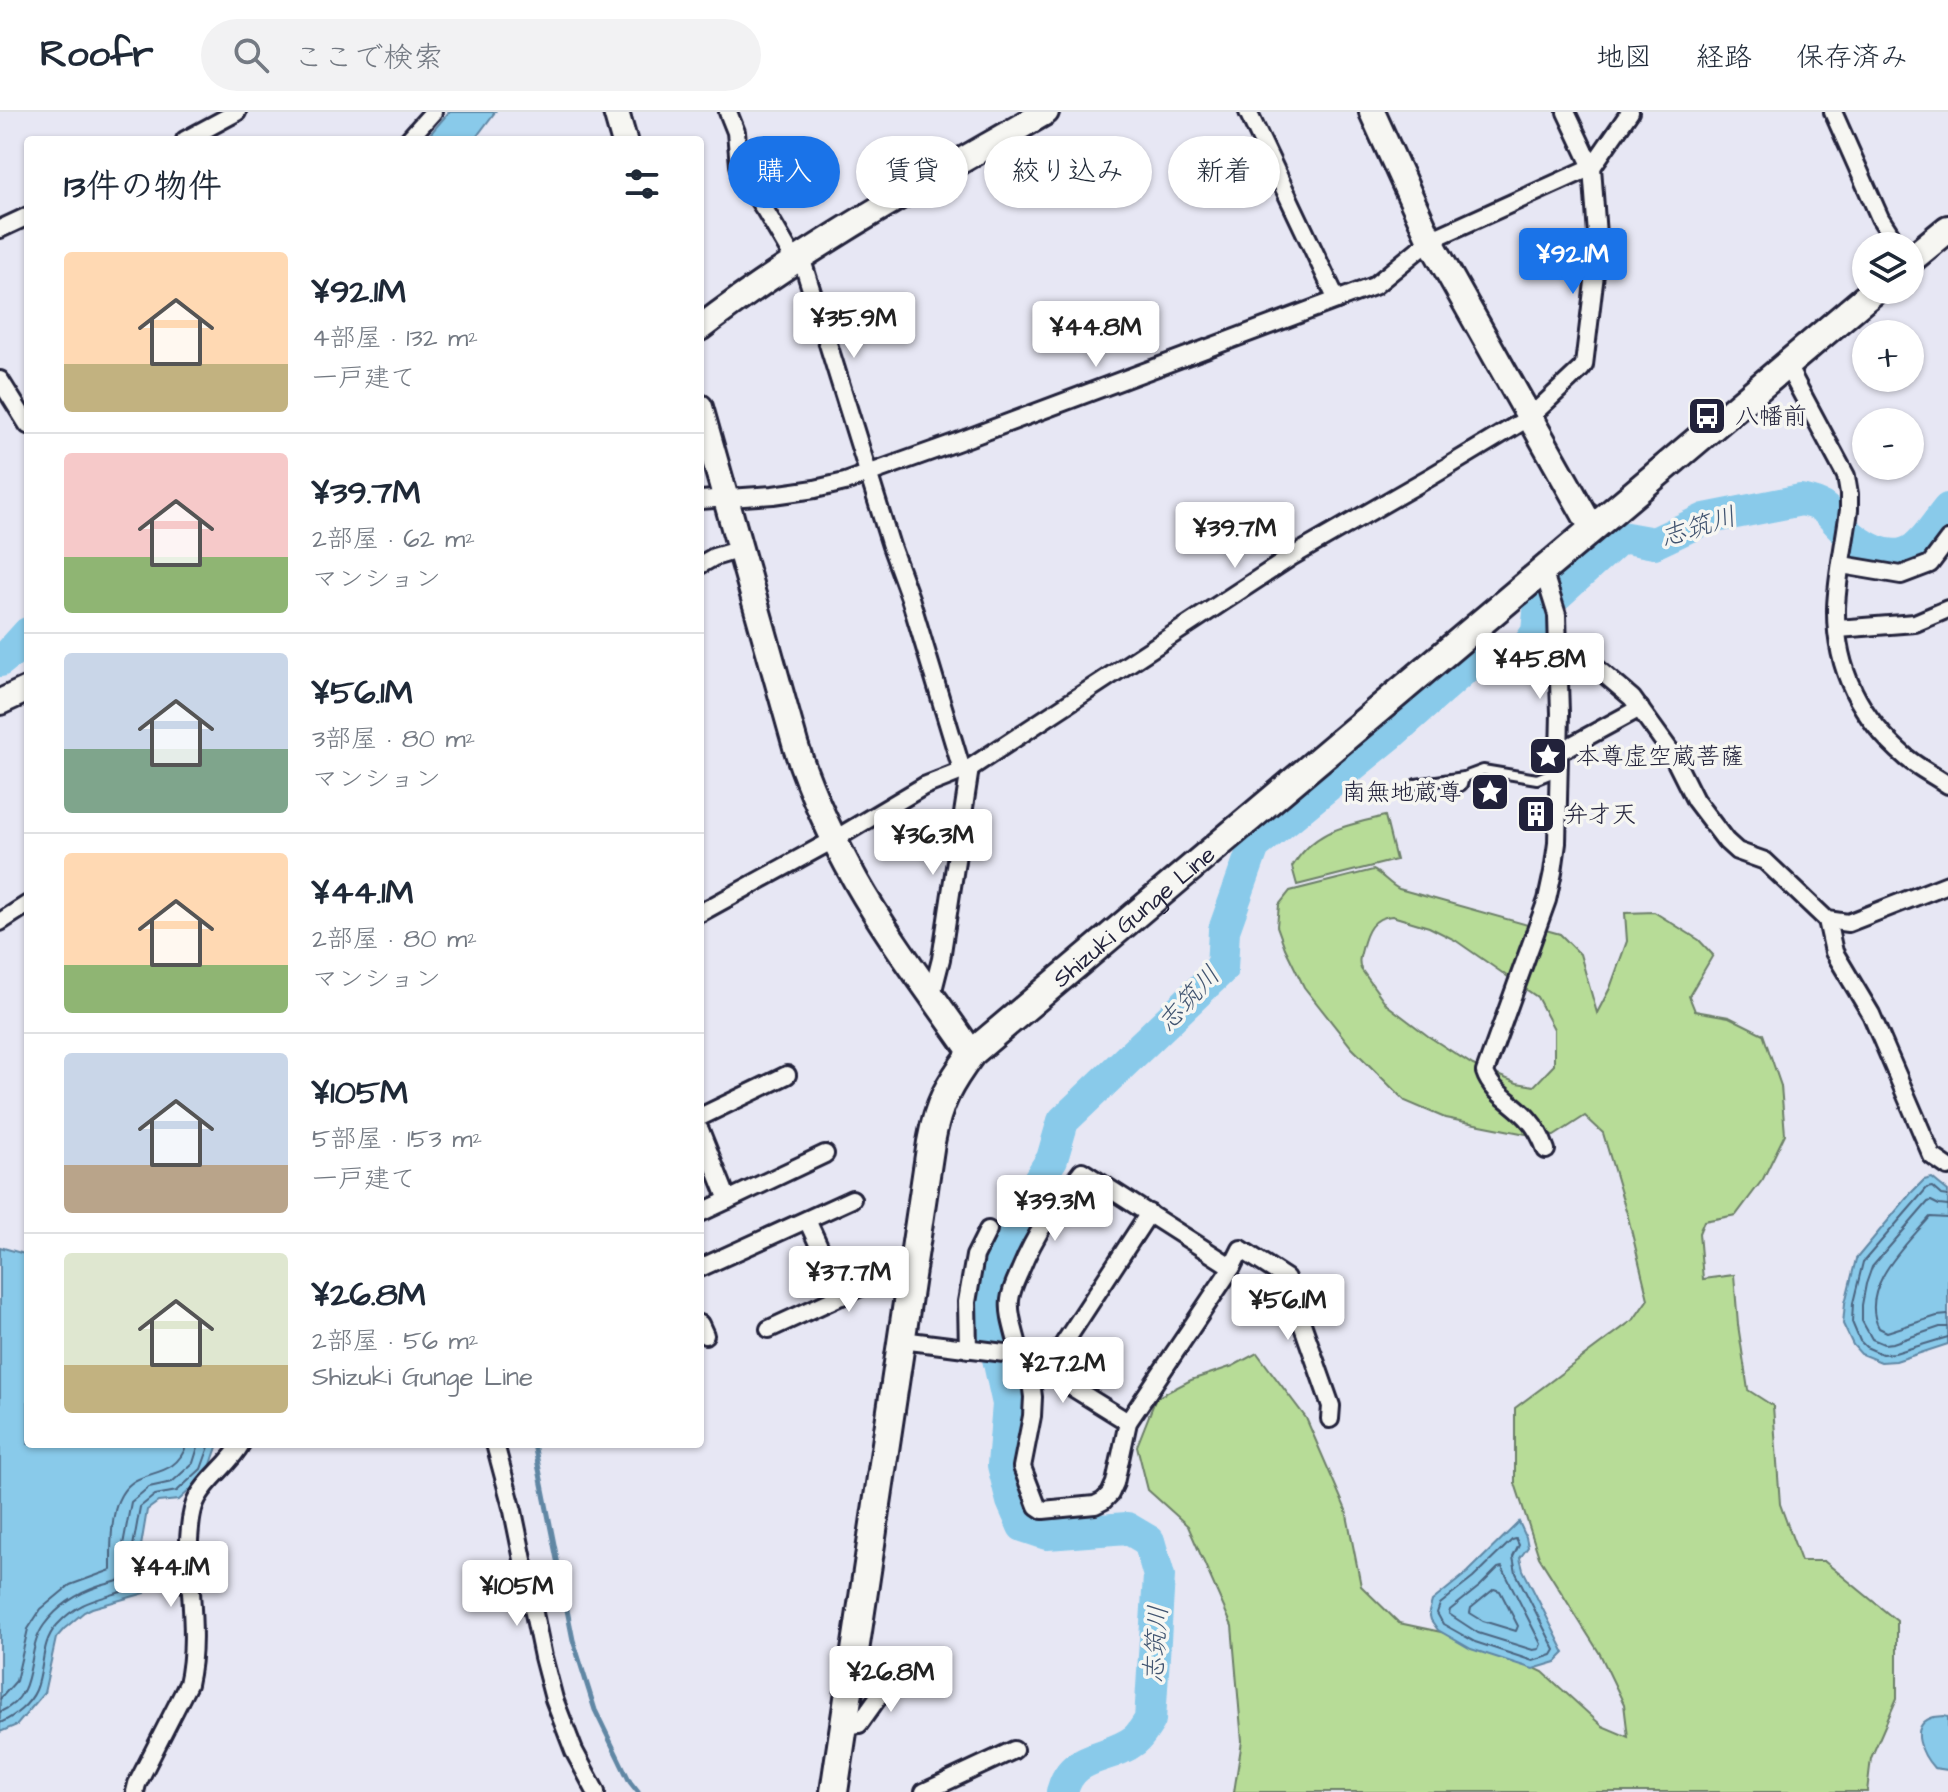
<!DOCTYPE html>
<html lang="ja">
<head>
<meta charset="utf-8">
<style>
	body { margin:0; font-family:"Architects Daughter","Klee One",sans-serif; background:#f2f2f3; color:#1f2937; height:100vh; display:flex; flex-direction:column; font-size:30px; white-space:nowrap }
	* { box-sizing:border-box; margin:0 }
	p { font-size:26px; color:#747a83 }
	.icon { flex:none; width:44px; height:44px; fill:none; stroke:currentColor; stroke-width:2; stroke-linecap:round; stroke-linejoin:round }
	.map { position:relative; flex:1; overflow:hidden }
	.side { position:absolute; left:24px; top:24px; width:680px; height:1312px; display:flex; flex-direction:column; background:#fff; border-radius:8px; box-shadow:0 2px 6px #0004 }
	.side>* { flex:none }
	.hud { position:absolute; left:728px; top:24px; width:760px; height:72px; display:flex; gap:16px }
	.controls { position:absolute; left:1852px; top:120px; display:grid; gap:16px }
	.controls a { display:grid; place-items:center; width:72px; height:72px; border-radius:50%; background:#fff; box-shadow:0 2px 6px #0004; font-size:40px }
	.price { position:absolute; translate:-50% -68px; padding:0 18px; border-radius:8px; background:#fff; color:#222; font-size:26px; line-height:52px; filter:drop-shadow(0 2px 4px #0008) }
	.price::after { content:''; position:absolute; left:50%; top:48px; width:24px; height:18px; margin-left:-12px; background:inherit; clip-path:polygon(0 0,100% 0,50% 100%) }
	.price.current { background:#1a73e8; color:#fff }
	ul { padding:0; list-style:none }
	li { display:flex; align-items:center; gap:24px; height:200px; padding:0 40px }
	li+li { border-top:2px solid #e0e1e3 }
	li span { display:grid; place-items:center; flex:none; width:224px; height:160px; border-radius:8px; color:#555 }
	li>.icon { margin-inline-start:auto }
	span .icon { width:96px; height:96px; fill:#fffc; stroke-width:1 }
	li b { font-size:34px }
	h2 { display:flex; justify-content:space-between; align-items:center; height:96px; padding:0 40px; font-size:34px }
	.tag { padding:0 28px; border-radius:36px; background:#fff; box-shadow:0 2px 6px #0004; font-size:28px; line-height:72px }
	.tag.current { background:#1a73e8; color:#fff }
	header { display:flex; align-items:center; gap:48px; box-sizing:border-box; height:112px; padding:0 40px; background:#fff; border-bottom:2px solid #e0e1e3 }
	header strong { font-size:38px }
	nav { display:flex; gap:44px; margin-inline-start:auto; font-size:28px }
	.search { width:560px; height:72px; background:#f2f2f3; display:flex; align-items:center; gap:20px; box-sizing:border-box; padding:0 28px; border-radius:44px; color:#747a83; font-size:30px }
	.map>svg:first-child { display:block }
	.green { fill:#b7dc97; stroke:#6c7f69; stroke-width:2; fill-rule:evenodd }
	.water { fill:#89caea; stroke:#6087a4; stroke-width:2 }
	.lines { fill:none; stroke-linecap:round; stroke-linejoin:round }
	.shore { stroke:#4b6581; stroke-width:2 }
	.stream { stroke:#6087a4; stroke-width:5 }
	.river { stroke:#89caea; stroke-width:32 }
	.lane-casing { stroke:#22223b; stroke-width:14 }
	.street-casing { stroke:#22223b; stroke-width:22 }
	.secondary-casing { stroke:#22223b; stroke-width:30 }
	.primary-casing { stroke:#22223b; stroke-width:32 }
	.lane { stroke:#f6f6f2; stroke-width:8 }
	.street { stroke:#f6f6f2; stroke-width:16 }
	.secondary { stroke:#f6f6f2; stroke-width:24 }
	.primary { stroke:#f6f6f2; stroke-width:26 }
	.labels { text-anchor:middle; stroke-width:7; stroke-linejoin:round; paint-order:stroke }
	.poi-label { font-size:24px; fill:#22223b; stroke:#f6f6f2; text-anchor:start }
	.street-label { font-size:24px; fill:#22223b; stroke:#f6f6f2 }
	.water-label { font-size:26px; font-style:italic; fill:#415470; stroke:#f6f6f2 }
</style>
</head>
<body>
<header>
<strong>Roofr</strong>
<div class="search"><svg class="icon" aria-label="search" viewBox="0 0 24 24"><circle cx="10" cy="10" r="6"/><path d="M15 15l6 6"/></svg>ここで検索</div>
<nav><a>地図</a><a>経路</a><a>保存済み</a></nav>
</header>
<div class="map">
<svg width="1948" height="1680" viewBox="0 0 1948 1680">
	<rect width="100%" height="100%" fill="#e7e7f4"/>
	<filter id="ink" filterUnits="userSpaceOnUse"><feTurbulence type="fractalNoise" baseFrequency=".0125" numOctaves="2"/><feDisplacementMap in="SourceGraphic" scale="16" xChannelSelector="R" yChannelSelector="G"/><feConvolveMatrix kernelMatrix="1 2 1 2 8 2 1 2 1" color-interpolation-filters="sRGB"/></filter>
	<g filter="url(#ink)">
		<g class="green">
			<path d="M1385 704 1396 748 1297 773 1292 755C1315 717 1345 714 1385 704Z"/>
			<path d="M1373 758C1383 763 1389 772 1399 777L1560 822 1580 842 1597 901 1610 876 1627 829 1625 801 1654 800 1699 828 1713 843 1689 884 1695 899 1729 905 1763 922 1781 974 1785 1022 1763 1067 1736 1103 1704 1109 1699 1121 1703 1167 1734 1163 1738 1213 1748 1278 1773 1294 1780 1392 1801 1449H1824L1897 1509V1586L1871 1646 1867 1680H1234L1242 1629 1232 1514 1188 1414 1148 1378 1137 1334 1156 1286 1191 1268 1233 1254 1257 1241 1306 1306 1346 1398 1361 1474 1399 1511 1474 1527 1543 1560 1602 1614 1628 1625 1624 1592 1600 1542 1539 1445 1515 1371V1296L1634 1207 1648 1187 1628 1105 1603 1021 1585 1004 1554 1024 1526 1022 1445 1006 1405 989 1352 936 1304 875 1285 836 1277 814 1279 793 1290 779ZM1392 804 1429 815 1455 828 1537 885 1554 917V953L1534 974 1517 971 1473 953 1428 924 1387 893 1361 857C1358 849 1360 845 1362 837 1366 820 1372 805 1392 804Z"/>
		</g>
		<g class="water">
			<polygon points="449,0 495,0 474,28 425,28"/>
			<polygon points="1543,684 1546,684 1548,693 1546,706 1539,711 1530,710 1525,703 1528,689 1534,685"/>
			<polygon points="1932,1066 1948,1079 1948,1232 1896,1249 1881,1250 1861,1242 1853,1233 1843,1212 1845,1191 1856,1147 1911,1081 1924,1068"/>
			<polygon points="0,1135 28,1143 28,1332 218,1332 208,1361 179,1388 158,1390 147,1398 140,1440 145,1481 92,1496 84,1500 64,1517 56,1526 44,1581 17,1613 0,1620"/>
			<polygon points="1519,1410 1526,1425 1528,1435 1520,1446 1523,1458 1565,1541 1556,1550 1533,1557 1471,1537 1438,1518 1431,1508 1429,1500 1432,1489 1468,1460"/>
			<path d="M1944 1604 1948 1605V1658L1934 1656C1923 1644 1908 1615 1931 1606 1935 1604 1940 1605 1944 1604Z"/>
		</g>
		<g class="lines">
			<g class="shore">
				<polyline points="1948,1084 1941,1083 1932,1075 1927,1076 1863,1150 1853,1191 1852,1210 1860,1229 1866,1235 1882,1242 1895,1241 1948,1225"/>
				<polyline points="1948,1094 1939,1093 1931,1089 1928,1090 1872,1155 1866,1172 1862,1193 1862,1209 1872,1227 1884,1232 1893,1231 1940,1215 1948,1215"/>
				<path d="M1948 1106 1930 1105C1906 1133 1858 1176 1879 1216L1887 1220 1937 1204 1948 1203"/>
				<polygon points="1516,1427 1519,1433 1513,1445 1516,1461 1555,1538 1552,1543 1533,1549 1475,1530 1443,1512 1437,1501 1440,1492 1473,1466 1512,1428"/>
				<polygon points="1502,1455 1541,1532 1539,1537 1533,1538 1478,1521 1449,1502 1450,1498 1480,1474 1498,1456"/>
				<polygon points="1494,1477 1500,1479 1518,1514 1516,1519 1483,1509 1470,1501 1471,1496"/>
				<path d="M0 1587 16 1569 28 1517 41 1497 70 1473 111 1458C111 1438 110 1401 121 1383 139 1352 173 1372 187 1332"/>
				<path d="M0 1600C40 1583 24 1540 44 1513 58 1494 78 1481 100 1474 108 1472 116 1470 124 1467L122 1438 131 1390 149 1375 172 1370 193 1351 199 1332"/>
				<path d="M0 1611C14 1605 30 1592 36 1578 45 1557 40 1531 57 1513 83 1485 103 1488 135 1475L132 1440 140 1395 155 1383 177 1379 201 1357 210 1332"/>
			</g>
			<polyline class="stream" points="534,1332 573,1528 595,1598 630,1670 638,1680"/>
			<g class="river">
				<polyline points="0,549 10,541 28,521"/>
				<path d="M1062 1680C1072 1640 1108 1649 1135 1628 1141 1623 1145 1615 1150 1608L1159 1464 1149 1429 1127 1416 1047 1422 1023 1414 1012 1389 1003 1353 1008 1292 988 1201 985 1178 990 1162 1023 1093 1052 1047 1063 1009 1222 857 1224 818 1254 734 1391 622 1469 553 1498 550 1509 546 1529 532 1537 520 1539 499 1621 425 1654 431 1705 407 1801 388C1828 394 1825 398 1842 415 1859 433 1892 454 1915 436 1928 426 1938 409 1948 397"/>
			</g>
			<defs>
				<g id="lane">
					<polyline points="1416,672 1464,665 1483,658 1537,667 1557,659"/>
					<polyline points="1451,679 1462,673 1464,665"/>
				</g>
				<g id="street">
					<polyline points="728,0 736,20 739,53 742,63 765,98 795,149"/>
					<polyline points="1248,0 1337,188"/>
					<polyline points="1833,0 1880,106 1898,134"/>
					<polyline points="185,28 237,0"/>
					<polyline points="408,28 433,0"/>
					<polyline points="0,117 28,104"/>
					<polyline points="801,145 891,434 910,486 962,658"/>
					<path d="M1786 252 1846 364 1849 382V398C1845 429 1837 465 1836 496 1835 558 1860 606 1907 646 1919 656 1935 664 1948 673"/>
					<polyline points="0,268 28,313"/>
					<polyline points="700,388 773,383 815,377 845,370 957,330 1374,174 1430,128 1592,55 1630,0"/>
					<polyline points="700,453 714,445 741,437"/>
					<polyline points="1842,453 1901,463 1930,452 1948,428"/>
					<polyline points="1543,458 1557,503 1558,538"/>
					<polyline points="1838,517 1915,511 1948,497"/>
					<polyline points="1559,640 1640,596"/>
					<polyline points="700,801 835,727 924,674 970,656 1291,445 1432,364 1530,305 1581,257 1584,253 1598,137 1592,55 1566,0"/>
					<polyline points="1827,808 1834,840 1871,902 1932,1044 1948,1055"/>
					<polyline points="0,810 28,792"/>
					<polyline points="932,882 941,847 970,656"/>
					<polyline points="700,1005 787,963"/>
					<polyline points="700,1018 728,1088 825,1042"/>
					<path d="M1546 1038C1542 1027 1538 1018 1530 1009 1517 992 1492 982 1485 960L1547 788 1553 760 1557 731 1560 601 1558 538 1577 544 1598 557 1632 586 1671 640 1695 688 1726 729 1737 739 1765 749 1827 808 1848 811 1948 772"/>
					<polyline points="700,1101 728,1088"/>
					<polyline points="807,1108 842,1184"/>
					<polyline points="1232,1155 1241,1137 1286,1166 1331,1294 1330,1307"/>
					<polyline points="700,1156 852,1087"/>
					<polyline points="700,1212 705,1223"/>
					<polyline points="769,1217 913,1151"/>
					<polyline points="902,1228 1020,1243 1128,1310"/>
					<polyline points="968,1237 967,1190 975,1144 988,1118"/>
					<path d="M1020 1243C1017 1225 1008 1205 1010 1188 1011 1178 1016 1168 1020 1159 1035 1121 1058 1090 1082 1059L1232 1155 1128 1310 1115 1371 1110 1382 1103 1389 1095 1393 1043 1398 1037 1394 1022 1355 1032 1304 1033 1285 1028 1247"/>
					<polyline points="1046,1259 1149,1101"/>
					<polyline points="495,1332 513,1399 543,1545 554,1587 574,1639 596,1680"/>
					<polyline points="844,1614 859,1612 899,1556 928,1546"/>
					<path d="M135 1680 137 1672 188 1572C199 1525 188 1475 189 1428 190 1414 191 1397 198 1385 209 1365 230 1352 241 1332"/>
					<polyline points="924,1680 1014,1638"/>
				</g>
				<g id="secondary">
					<polyline points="616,0 624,28"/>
					<polyline points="1372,0 1430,128 1592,416"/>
					<path d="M700 216C808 133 929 68 1046 0"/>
					<path d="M700 295 796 635C811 681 832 726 856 769 890 829 933 884 972 941"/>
					<polyline points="0,590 28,577"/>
				</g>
				<g id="primary">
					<polyline points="1910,148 1948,117"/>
					<path id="s1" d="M834 1680 931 1030C938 991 949 972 972 941L1875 178"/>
				</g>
			</defs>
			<use href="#lane" class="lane-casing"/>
			<use href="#street" class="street-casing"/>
			<use href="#secondary" class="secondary-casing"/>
			<use href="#primary" class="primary-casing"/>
			<use href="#lane" class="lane"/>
			<use href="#street" class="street"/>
			<use href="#secondary" class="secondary"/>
			<use href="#primary" class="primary"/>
		</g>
	</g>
	<defs>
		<symbol id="bus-square" viewBox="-11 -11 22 22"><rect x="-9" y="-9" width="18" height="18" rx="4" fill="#22223b" stroke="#f6f6f2"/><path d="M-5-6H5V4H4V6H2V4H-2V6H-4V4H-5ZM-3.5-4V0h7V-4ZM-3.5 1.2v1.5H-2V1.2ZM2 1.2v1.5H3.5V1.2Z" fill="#fff"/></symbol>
		<symbol id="sight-square" viewBox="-11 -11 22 22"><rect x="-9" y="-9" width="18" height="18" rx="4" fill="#22223b" stroke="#f6f6f2"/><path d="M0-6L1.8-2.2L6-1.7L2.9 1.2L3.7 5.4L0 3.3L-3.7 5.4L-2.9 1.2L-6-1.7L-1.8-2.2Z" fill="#fff"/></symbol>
		<symbol id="building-square" viewBox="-11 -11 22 22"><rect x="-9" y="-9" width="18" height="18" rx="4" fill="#22223b" stroke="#f6f6f2"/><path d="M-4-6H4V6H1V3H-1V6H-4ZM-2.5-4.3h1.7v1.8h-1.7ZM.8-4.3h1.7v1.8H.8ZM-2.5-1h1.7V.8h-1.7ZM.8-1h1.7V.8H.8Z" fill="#fff"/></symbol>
	</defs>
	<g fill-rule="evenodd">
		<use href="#bus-square" x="1685" y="282" width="44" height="44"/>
		<use href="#sight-square" x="1526" y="622" width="44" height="44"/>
		<use href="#sight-square" x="1468" y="658" width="44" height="44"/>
		<use href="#building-square" x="1514" y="680" width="44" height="44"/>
	</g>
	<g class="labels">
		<g class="poi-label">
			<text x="1735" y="312">八幡前</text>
			<text x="1576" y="652">本尊虚空蔵菩薩</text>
			<text x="1462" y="688" text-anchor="end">南無地蔵尊</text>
			<text x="1564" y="710">弁才天</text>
		</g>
		<g class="street-label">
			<text dy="8" stroke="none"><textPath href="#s1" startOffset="968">Shizuki Gunge Line</textPath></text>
		</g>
		<g class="water-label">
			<text transform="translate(1698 414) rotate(-17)" y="9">志筑川</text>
			<text transform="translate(1188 886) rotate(-47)" y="9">志筑川</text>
			<text transform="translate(1155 1532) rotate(-86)" y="9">志筑川</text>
		</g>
	</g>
</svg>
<div class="controls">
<a><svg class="icon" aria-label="layers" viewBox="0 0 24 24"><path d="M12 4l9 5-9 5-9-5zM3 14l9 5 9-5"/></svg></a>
<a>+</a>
<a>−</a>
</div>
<b class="price current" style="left:1573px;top:184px">¥92.1M</b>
<b class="price" style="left:854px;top:248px">¥35.9M</b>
<b class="price" style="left:1096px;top:257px">¥44.8M</b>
<b class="price" style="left:1235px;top:458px">¥39.7M</b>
<b class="price" style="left:1540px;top:589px">¥45.8M</b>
<b class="price" style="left:933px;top:765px">¥36.3M</b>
<b class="price" style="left:1055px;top:1131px">¥39.3M</b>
<b class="price" style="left:849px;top:1202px">¥37.7M</b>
<b class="price" style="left:1288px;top:1230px">¥56.1M</b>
<b class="price" style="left:1063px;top:1293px">¥27.2M</b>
<b class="price" style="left:171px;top:1497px">¥44.1M</b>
<b class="price" style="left:517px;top:1516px">¥105M</b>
<b class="price" style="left:891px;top:1602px">¥26.8M</b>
<div class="hud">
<a class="tag current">購入</a>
<a class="tag">賃貸</a>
<a class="tag">絞り込み</a>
<a class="tag">新着</a>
</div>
<section class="side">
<h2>13件の物件<svg class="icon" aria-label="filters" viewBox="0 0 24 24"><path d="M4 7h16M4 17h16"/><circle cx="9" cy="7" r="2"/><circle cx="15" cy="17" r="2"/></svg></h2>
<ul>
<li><span style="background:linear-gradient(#ffd9b3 70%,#c2b280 0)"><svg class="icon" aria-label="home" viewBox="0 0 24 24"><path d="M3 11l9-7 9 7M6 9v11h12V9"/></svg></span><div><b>¥92.1M</b><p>4部屋 · 132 m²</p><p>一戸建て</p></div></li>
<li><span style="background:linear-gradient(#f6c9c9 65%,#8fb573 0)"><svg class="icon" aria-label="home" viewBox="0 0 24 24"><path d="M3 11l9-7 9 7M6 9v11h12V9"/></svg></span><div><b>¥39.7M</b><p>2部屋 · 62 m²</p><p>マンション</p></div></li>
<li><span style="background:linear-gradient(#c9d6e8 60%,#7fa58c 0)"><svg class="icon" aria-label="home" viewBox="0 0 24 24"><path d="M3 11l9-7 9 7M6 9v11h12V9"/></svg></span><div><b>¥56.1M</b><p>3部屋 · 80 m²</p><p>マンション</p></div></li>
<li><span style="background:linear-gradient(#ffd9b3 70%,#8fb573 0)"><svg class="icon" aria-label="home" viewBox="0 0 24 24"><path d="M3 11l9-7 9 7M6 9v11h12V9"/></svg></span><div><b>¥44.1M</b><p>2部屋 · 80 m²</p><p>マンション</p></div></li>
<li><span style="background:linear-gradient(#c9d6e8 70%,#b9a48a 0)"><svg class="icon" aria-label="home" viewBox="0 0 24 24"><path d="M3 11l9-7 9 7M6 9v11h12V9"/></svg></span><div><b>¥105M</b><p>5部屋 · 153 m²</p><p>一戸建て</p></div></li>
<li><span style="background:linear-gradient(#dfe7d0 70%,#c2b280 0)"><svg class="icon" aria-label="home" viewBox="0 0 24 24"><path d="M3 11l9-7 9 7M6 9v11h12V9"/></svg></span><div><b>¥26.8M</b><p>2部屋 · 56 m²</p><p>Shizuki Gunge Line</p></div></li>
</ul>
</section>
</div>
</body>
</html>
